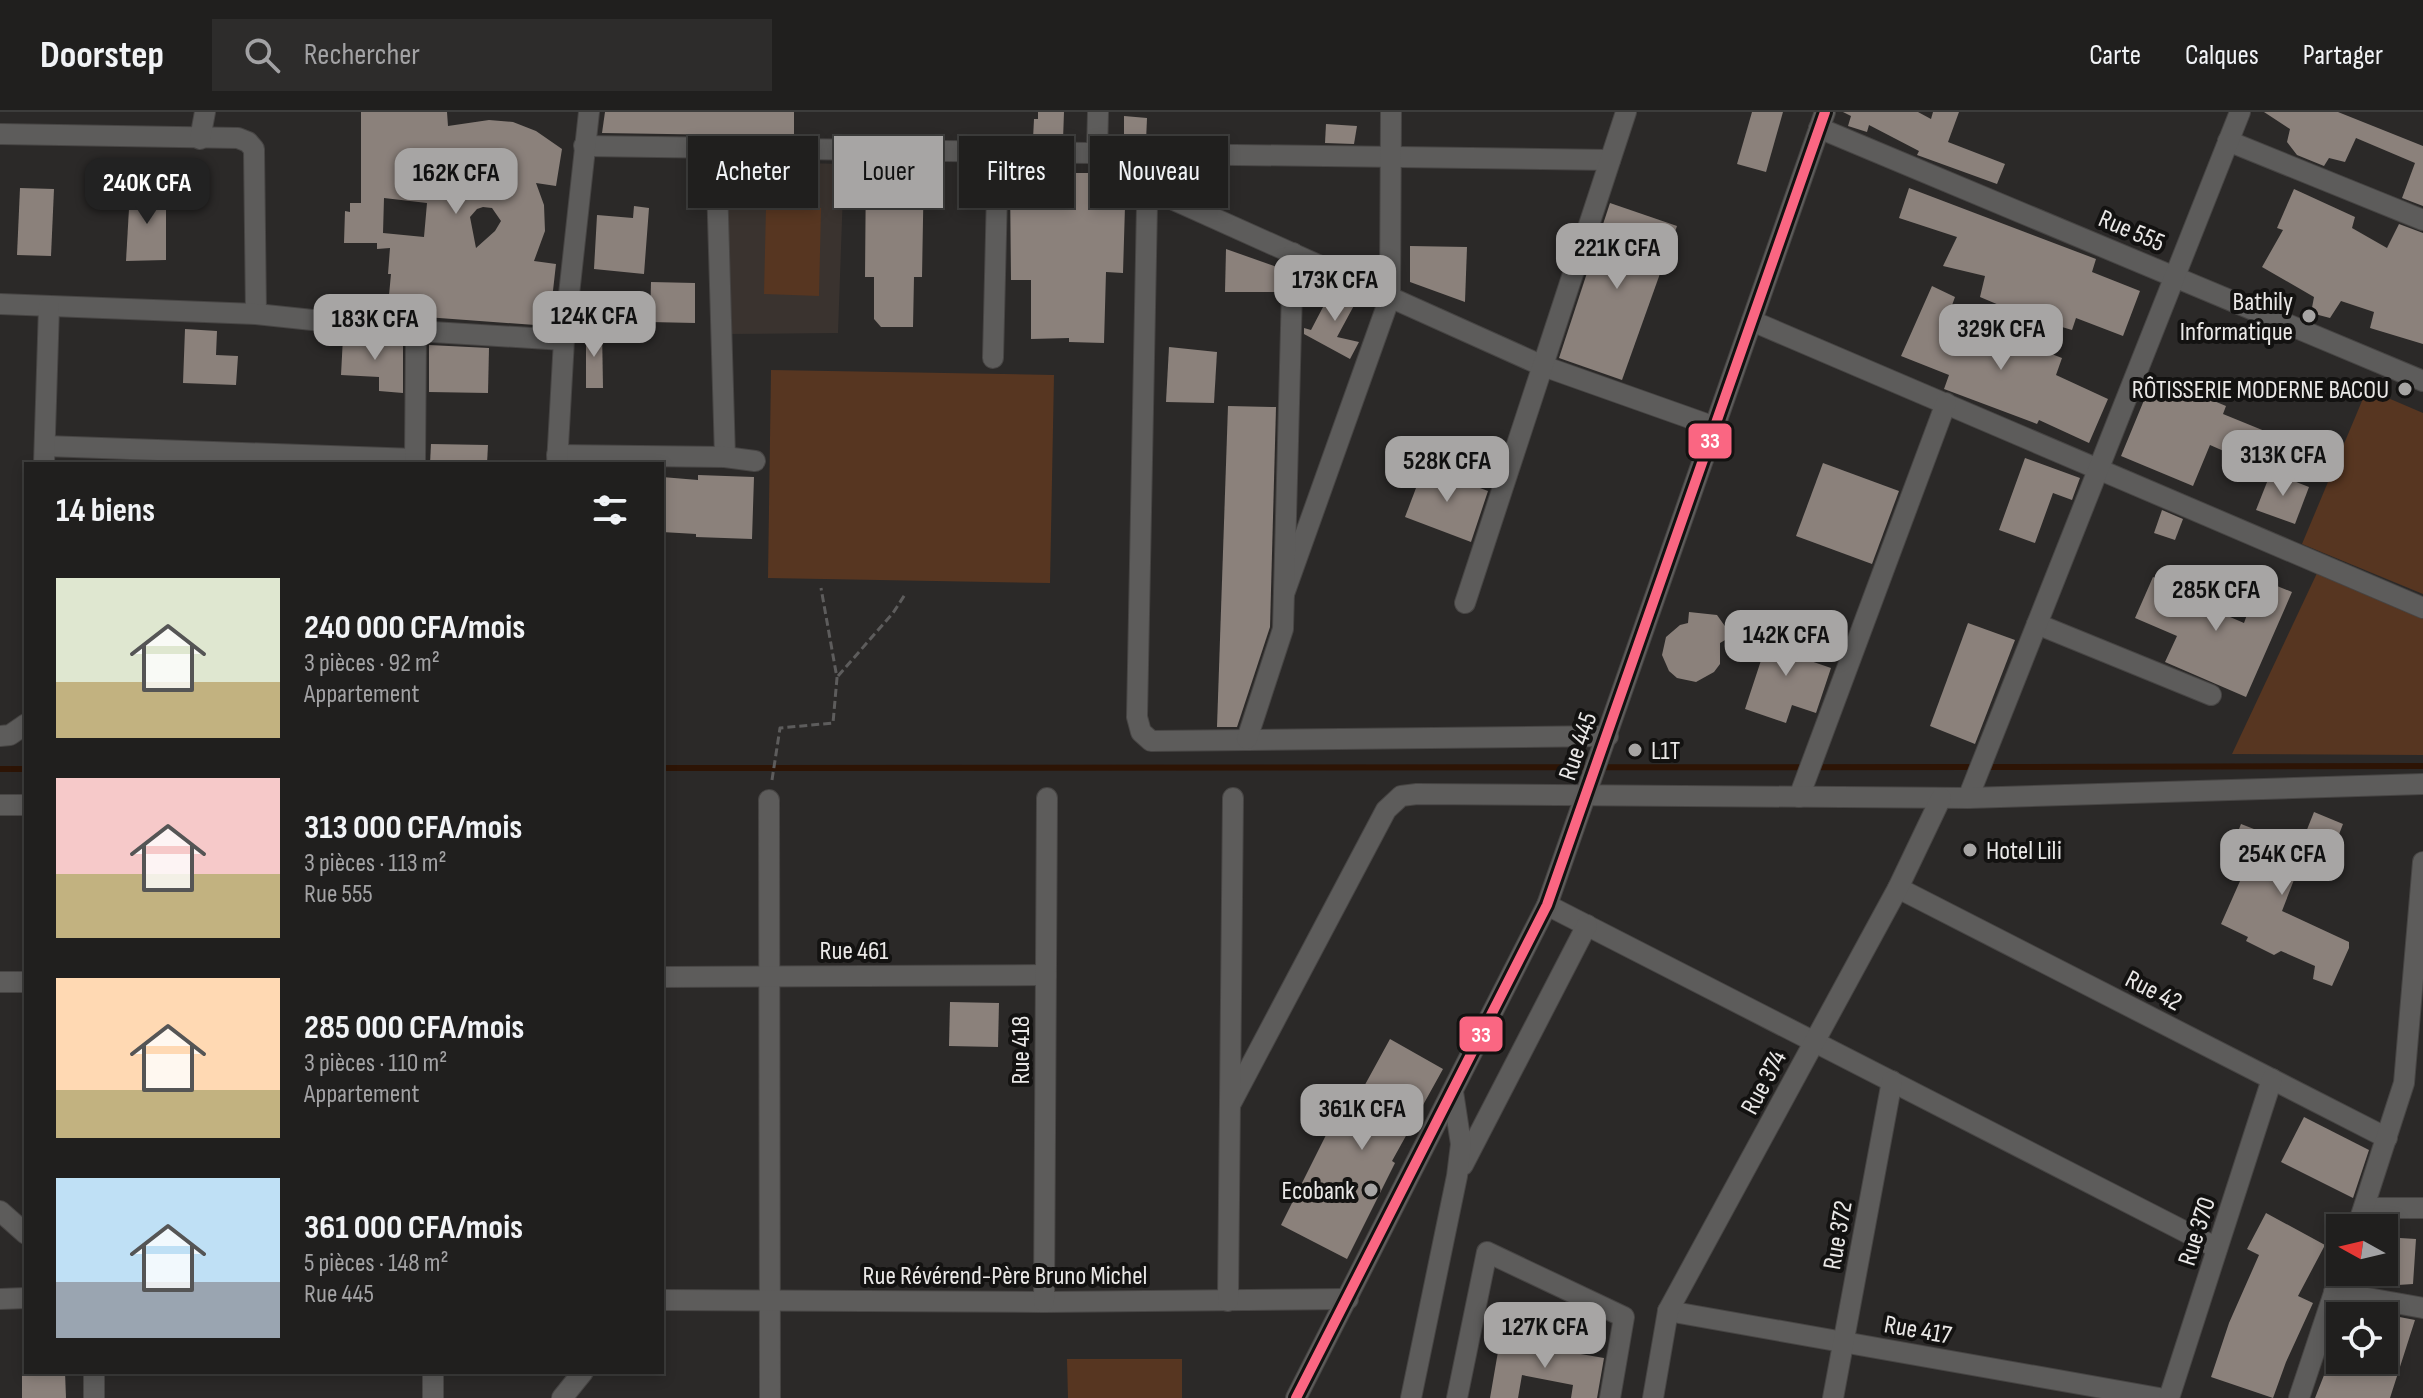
<!DOCTYPE html>
<html lang="fr">
<head>
<meta charset="utf-8">
<style>
	body { margin:0; font-family:"Sofia Sans Condensed",sans-serif; background:#2d2c2b; color:#f1f3f6; height:100vh; display:flex; flex-direction:column; font-size:30px; white-space:nowrap }
	* { box-sizing:border-box; margin:0 }
	p { font-size:26px; color:#a2a2a4 }
	.icon { flex:none; width:44px; height:44px; fill:none; stroke:currentColor; stroke-width:2; stroke-linecap:round; stroke-linejoin:round }
	.map { position:relative; flex:1; overflow:hidden }
	.details { position:absolute; left:24px; top:350px; width:640px; height:912px; display:flex; flex-direction:column; background:#201f1e; border-radius:0px; box-shadow:0 4px 12px #0003,0 0 0 2px #3d3d3c }
	.details>* { flex:none }
	.hud { position:absolute; left:688px; top:24px; width:760px; height:72px; display:flex; gap:16px }
	.needle { width:52px; rotate:278deg }
	.buttons { position:absolute; left:2326px; top:1102px; display:grid; gap:16px }
	.buttons a { display:grid; place-items:center; width:72px; height:72px; border-radius:0px; background:#201f1e; box-shadow:0 4px 12px #0003,0 0 0 2px #3d3d3c; font-size:40px }
	.price { position:absolute; translate:-50% -68px; padding:0 18px; border-radius:16px; background:#a7a5a4; color:#111; font-size:26px; line-height:52px; filter:drop-shadow(0 2px 4px #0008) }
	.price::after { content:''; position:absolute; left:50%; top:48px; width:24px; height:18px; margin-left:-12px; background:inherit; clip-path:polygon(0 0,100% 0,50% 100%) }
	.price.on { background:#222; color:#fff }
	ul { padding:0; list-style:none }
	li { display:flex; align-items:center; gap:24px; height:200px; padding:0 32px }
	li span { display:grid; place-items:center; flex:none; width:224px; height:160px; border-radius:0px; color:#555 }
	li>.icon { margin-inline-start:auto }
	span .icon { width:96px; height:96px; fill:#fffc; stroke-width:1 }
	li b { font-size:34px }
	h2 { display:flex; justify-content:space-between; align-items:center; height:96px; padding:0 32px; font-size:34px }
	.pill { padding:0 28px; border-radius:0px; background:#201f1e; box-shadow:0 4px 12px #0003,0 0 0 2px #3d3d3c; font-size:28px; line-height:72px }
	.pill.on { background:#a7a5a4; color:#111 }
	header { display:flex; align-items:center; gap:48px; box-sizing:border-box; height:112px; padding:0 40px; background:#201f1e; border-bottom:2px solid #3d3d3c }
	header strong { font-size:38px }
	nav { display:flex; gap:44px; margin-inline-start:auto; font-size:28px }
	.search { width:560px; height:72px; background:#2d2c2b; display:flex; align-items:center; gap:20px; box-sizing:border-box; padding:0 28px; border-radius:0px; color:#a2a2a4; font-size:30px }
	.map>svg:first-child { display:block }
	.built { fill:#3a332f }
	.green { fill:#573621 }
	.lines { fill:none; stroke-linecap:round; stroke-linejoin:round }
	.stream { stroke:#2d1405; stroke-width:6 }
	.building { fill:#8b817b; fill-rule:evenodd }
	.minor-casing { stroke:#474544; stroke-width:22 }
	.path { stroke:#5d5c5c; stroke-width:3; stroke-dasharray:8 4; stroke-linecap:butt }
	.minor { stroke:#5d5c5b; stroke-width:20 }
	.bus-1-casing { stroke:#131211; stroke-width:16 }
	.bus-1 { stroke:#fa6682; stroke-width:10 }
	.poi-dot { fill:#a7a5a4; stroke:#131211; stroke-width:3 }
	.labels { text-anchor:middle; stroke-width:8; stroke-linejoin:round; paint-order:stroke }
	.street-label { font-size:26px; fill:#eae8e7; stroke:#131211 }
	.poi-label { font-size:26px; fill:#eae8e7; stroke:#131211; text-anchor:end }
	.line-badge { stroke:#131211; stroke-width:3 }
	.badge-label { font-size:22px; text-anchor:middle; font-weight:bold; fill:#fff }
</style>
</head>
<body>
<header>
<strong>Doorstep</strong>
<div class="search"><svg class="icon" aria-label="search" viewBox="0 0 24 24"><circle cx="10" cy="10" r="6"/><path d="M15 15l6 6"/></svg>Rechercher</div>
<nav><a>Carte</a><a>Calques</a><a>Partager</a></nav>
</header>
<div class="map">
<svg width="2423" height="1286" viewBox="0 0 2423 1286">
	<rect width="100%" height="100%" fill="#2b2928"/>
	<polygon class="built" points="728,49 844,52 838,221 727,222"/>
	<g class="green">
		<polygon points="766,95 821,96 819,184 764,182"/>
		<polygon points="771,258 1054,263 1050,471 768,466"/>
		<polygon points="2367,277 2423,301 2423,482 2302,432"/>
		<polygon points="2318,459 2423,506 2423,643 2232,642"/>
		<polygon points="1067,1247 1182,1247 1182,1286 1068,1286"/>
	</g>
	<g class="lines">
		<g class="stream">
			<polyline points="1986,655 2423,654"/>
			<polyline points="662,656 1974,655"/>
			<polyline points="0,657 26,657"/>
		</g>
	</g>
	<g class="building">
		<path d="M361 0H447L448 14 489 8 513 10 536 19 562 37 556 74 536 71 544 93 545 119 534 149 556 152 549 214 358 200V191L388 194 391 162H388L390 136 377 137V131H344L345 99 350 100V91H361ZM384 86 427 91 424 125 383 121ZM483 95 492 96 501 109 495 119 476 136 470 105 477 97Z"/>
		<polygon points="605,0 794,0 794,24 602,21"/>
		<polygon points="1038,0 1064,0 1063,28 1033,27 1034,7 1038,7"/>
		<polygon points="1752,0 1783,0 1766,60 1737,52"/>
		<polygon points="1843,0 1918,0 1931,7 1933,0 1959,0 1948,30 2005,52 1997,72 1917,43 1919,39 1869,13 1867,20 1848,14 1851,4"/>
		<polygon points="2264,0 2338,0 2423,34 2423,94 2402,86 2415,51 2356,26 2345,50 2329,46 2324,54 2297,43 2287,30 2290,17"/>
		<polygon points="1124,4 1147,6 1146,29 1124,27"/>
		<polygon points="1326,12 1357,14 1354,32 1325,31"/>
		<polygon points="866,51 924,52 922,165 914,165 913,215 881,215 874,207 874,165 865,165"/>
		<polygon points="1075,61 1126,61 1123,161 1106,160 1104,231 1069,230 1069,226 1031,227 1031,168 1011,168 1010,67 1075,66"/>
		<polygon points="20,76 54,77 51,144 17,143"/>
		<polygon points="1909,76 2096,147 2092,160 2140,179 2123,224 2076,206 2072,218 2025,204 1980,185 1985,164 1943,154 1957,125 1899,106"/>
		<polygon points="2294,77 2355,105 2352,116 2387,136 2399,112 2423,121 2423,232 2370,216 2374,200 2341,189 2330,206 2311,201 2314,185 2262,155 2283,118 2277,116"/>
		<polygon points="130,79 166,79 166,148 126,149"/>
		<polygon points="1610,91 1677,114 1622,268 1559,246"/>
		<polygon points="634,94 649,96 644,162 594,157 597,103 633,106"/>
		<polygon points="1410,134 1467,135 1465,190 1410,170"/>
		<polygon points="1226,137 1277,155 1277,180 1225,180"/>
		<polygon points="651,170 695,171 695,211 650,210"/>
		<polygon points="1334,174 1358,186 1337,225 1359,230 1350,247 1304,222 1304,216 1311,218"/>
		<polygon points="1932,174 1955,185 1947,207 2027,236 2028,233 2062,246 2056,263 2108,287 2089,331 2039,308 2037,312 1944,277 1949,263 1901,244"/>
		<polygon points="185,217 217,219 216,243 238,244 236,273 183,271"/>
		<polygon points="586,218 602,218 603,276 586,276"/>
		<polygon points="343,225 403,231 403,281 379,279 379,265 341,263"/>
		<polygon points="429,233 489,236 488,281 429,280"/>
		<polygon points="1169,235 1217,240 1214,291 1166,290"/>
		<polygon points="2154,264 2226,294 2223,302 2272,322 2258,354 2210,333 2193,374 2121,344"/>
		<polygon points="1228,294 1276,295 1270,515 1237,615 1217,615"/>
		<polygon points="431,332 488,333 487,352 430,352"/>
		<polygon points="2025,346 2080,366 2072,388 2053,381 2035,431 1999,418"/>
		<polygon points="1823,351 1899,379 1872,452 1796,424"/>
		<polygon points="1424,355 1488,379 1471,430 1405,405"/>
		<polygon points="2271,360 2309,375 2295,412 2256,398"/>
		<polygon points="698,363 754,365 752,427 696,425 696,422 662,420 662,365 698,368"/>
		<polygon points="2162,398 2183,407 2175,428 2154,421"/>
		<polygon points="2153,465 2188,480 2186,486 2244,511 2260,467 2292,480 2246,585 2165,550 2177,524 2135,506"/>
		<polygon points="1689,500 1717,503 1732,524 1720,531 1720,552 1714,560 1696,570 1677,566 1669,559 1662,543 1666,525 1680,513 1688,511"/>
		<polygon points="1968,511 2015,528 1975,632 1930,614"/>
		<polygon points="1773,512 1806,523 1799,545 1831,556 1816,601 1792,593 1786,611 1745,597"/>
		<polygon points="2314,700 2343,712 2333,738 2321,733 2316,745 2312,744 2310,750 2302,747 2282,799 2349,830 2349,836 2332,874 2313,867 2315,854 2281,839 2274,843 2246,829 2248,825 2221,812 2244,760 2225,753 2241,712 2300,735"/>
		<polygon points="950,890 999,891 998,935 949,934"/>
		<polygon points="1390,927 1443,957 1392,1049 1395,1051 1347,1147 1281,1113 1329,1017 1338,1022"/>
		<polygon points="2304,1005 2369,1038 2353,1086 2281,1050"/>
		<polygon points="2266,1101 2325,1133 2298,1184 2313,1191 2286,1250 2273,1286 2211,1265 2229,1211 2259,1143 2247,1137"/>
		<polygon points="2384,1125 2416,1127 2413,1172 2398,1173 2390,1167 2372,1174 2361,1172 2364,1160 2384,1160"/>
		<polygon points="2384,1202 2415,1208 2390,1286 2315,1286 2330,1248 2384,1248"/>
		<polygon points="1500,1228 1604,1246 1597,1286 1571,1286 1573,1273 1522,1263 1518,1286 1490,1286"/>
		<polygon points="22,1260 65,1260 66,1286 22,1286"/>
	</g>
	<g class="lines">
		<defs>
			<g id="minor">
				<polyline points="1819,16 2423,269"/>
				<polyline points="0,22 238,26 248,30 254,37 256,202"/>
				<polyline points="200,27 205,0"/>
				<polyline points="2228,29 2423,108"/>
				<polyline points="584,34 1610,48"/>
				<polyline points="716,36 725,345"/>
				<polyline points="1097,41 1098,0"/>
				<polyline points="1148,42 1137,605 1141,620 1151,629 1608,624"/>
				<polyline points="1147,76 1543,254 1715,315"/>
				<polyline points="0,192 256,202 416,219 564,228"/>
				<polyline points="1752,209 2423,496"/>
				<polyline points="993,246 998,40"/>
				<polyline points="45,334 415,347"/>
				<polyline points="557,343 725,345 755,349"/>
				<polyline points="44,352 49,195"/>
				<polyline points="415,352 416,219"/>
				<polyline points="557,352 564,228 589,0"/>
				<polyline points="1284,482 1390,185 1391,0"/>
				<polyline points="1465,491 1626,0"/>
				<polyline points="2037,512 2211,583"/>
				<polyline points="0,624 10,623 26,612"/>
				<polyline points="1247,627 1283,517 1293,141"/>
				<polyline points="1799,685 1946,291"/>
				<polyline points="1968,686 2240,0"/>
				<polyline points="769,688 770,1286"/>
				<polyline points="0,693 26,693"/>
				<polyline points="1898,776 2387,1026"/>
				<polyline points="1547,793 2217,1136"/>
				<polyline points="662,865 1046,863"/>
				<polyline points="0,870 26,870"/>
				<polyline points="1230,993 1386,698 1401,684 1417,682 1968,686 2423,672"/>
				<polyline points="1463,1053 1587,813"/>
				<polyline points="2364,1096 2423,1096"/>
				<polyline points="0,1099 26,1122"/>
				<polyline points="2357,1116 2404,971 2423,750"/>
				<polyline points="2334,1180 2423,1196"/>
				<polyline points="0,1187 26,1186"/>
				<polyline points="662,1188 1044,1190 1348,1187"/>
				<polyline points="1228,1189 1233,686"/>
				<polyline points="1044,1190 1047,686"/>
				<polyline points="1668,1199 2159,1286"/>
				<polyline points="94,1286 94,1260"/>
				<polyline points="433,1286 433,1260"/>
				<polyline points="562,1286 583,1260"/>
				<polyline points="1296,1286 1547,793 1825,0"/>
				<polyline points="1411,1286 1457,1064 1461,1032 1453,980"/>
				<polyline points="1457,1286 1487,1140 1624,1205 1610,1286"/>
				<polyline points="1653,1286 1668,1199 1898,776 1941,686"/>
				<polyline points="1833,1286 1892,969"/>
				<polyline points="2169,1286 2272,967"/>
				<polyline points="2299,1286 2341,1160"/>
			</g>
		</defs>
		<use href="#minor" class="minor-casing"/>
		<g class="path">
			<polyline points="838,564 893,501 906,481"/>
			<polyline points="772,668 780,616 833,611 837,566 821,476"/>
		</g>
		<use href="#minor" class="minor"/>
		<defs>
			<polyline id="bus-1" points="1296,1286 1547,793 1825,0"/>
		</defs>
		<use href="#bus-1" class="bus-1-casing"/>
		<use href="#bus-1" class="bus-1"/>
	</g>
	<g class="poi-dot">
		<circle cx="2309" cy="204" r="8"/>
		<circle cx="2405" cy="277" r="8"/>
		<circle cx="1635" cy="638" r="8"/>
		<circle cx="1970" cy="738" r="8"/>
		<circle cx="1371" cy="1078" r="8"/>
	</g>
	<g class="labels">
		<g class="street-label">
			<text transform="translate(2132 118) rotate(23)" y="9">Rue 555</text>
			<text transform="translate(1577 634) rotate(-71)" y="9">Rue 445</text>
			<text x="854" y="847">Rue 461</text>
			<text transform="translate(2154 878) rotate(27)" y="9">Rue 42</text>
			<text transform="translate(1020 938) rotate(-90)" y="9">Rue 418</text>
			<text transform="translate(1763 970) rotate(-62)" y="9">Rue 374</text>
			<text transform="translate(2196 1119) rotate(-72)" y="9">Rue 370</text>
			<text transform="translate(1837 1123) rotate(-80)" y="9">Rue 372</text>
			<text x="1005" y="1172">Rue Révérend-Père Bruno Michel</text>
			<text transform="translate(1918 1217) rotate(10)" y="9">Rue 417</text>
		</g>
		<g class="poi-label">
			<text x="2293" y="198">Bathily<tspan x="2293" dy="30">Informatique</tspan></text>
			<text x="2389" y="286">RÔTISSERIE MODERNE BACOU</text>
			<text x="1651" y="647" text-anchor="start">L1T</text>
			<text x="1986" y="747" text-anchor="start">Hotel Lili</text>
			<text x="1355" y="1087">Ecobank</text>
		</g>
	</g>
	<g class="line-badge">
		<rect x="1687" y="310" width="46" height="38" rx="8" fill="#fa6682"/>
		<rect x="1458" y="903" width="46" height="38" rx="8" fill="#fa6682"/>
	</g>
	<g class="badge-label">
		<text x="1710" y="336">33</text>
		<text x="1481" y="930">33</text>
	</g>
</svg>
<div class="buttons">
<a><svg class="needle" viewBox="-14 -14 28 28"><path d="M0-13l5 13h-10z" fill="#e53935"/><path d="M0 13l5-13h-10z" fill="#a2a2a4"/></svg></a>
<a><svg class="icon" aria-label="locate" viewBox="0 0 24 24"><circle cx="12" cy="12" r="6"/><path d="M12 2v4M12 18v4M2 12h4M18 12h4"/></svg></a>
</div>
<b class="price" style="left:456px;top:104px">162K CFA</b>
<b class="price on" style="left:147px;top:114px">240K CFA</b>
<b class="price" style="left:1617px;top:179px">221K CFA</b>
<b class="price" style="left:1335px;top:211px">173K CFA</b>
<b class="price" style="left:594px;top:247px">124K CFA</b>
<b class="price" style="left:375px;top:250px">183K CFA</b>
<b class="price" style="left:2001px;top:260px">329K CFA</b>
<b class="price" style="left:2283px;top:386px">313K CFA</b>
<b class="price" style="left:1447px;top:392px">528K CFA</b>
<b class="price" style="left:2216px;top:521px">285K CFA</b>
<b class="price" style="left:1786px;top:566px">142K CFA</b>
<b class="price" style="left:2282px;top:785px">254K CFA</b>
<b class="price" style="left:1362px;top:1040px">361K CFA</b>
<b class="price" style="left:1545px;top:1258px">127K CFA</b>
<div class="hud">
<a class="pill">Acheter</a>
<a class="pill on">Louer</a>
<a class="pill">Filtres</a>
<a class="pill">Nouveau</a>
</div>
<section class="details">
<h2>14 biens<svg class="icon" aria-label="filters" viewBox="0 0 24 24"><path d="M4 7h16M4 17h16"/><circle cx="9" cy="7" r="2"/><circle cx="15" cy="17" r="2"/></svg></h2>
<ul>
<li><span style="background:linear-gradient(#dfe7d0 65%,#c2b280 0)"><svg class="icon" aria-label="home" viewBox="0 0 24 24"><path d="M3 11l9-7 9 7M6 9v11h12V9"/></svg></span><div><b>240 000 CFA/mois</b><p>3 pièces · 92 m²</p><p>Appartement</p></div></li>
<li><span style="background:linear-gradient(#f6c9c9 60%,#c2b280 0)"><svg class="icon" aria-label="home" viewBox="0 0 24 24"><path d="M3 11l9-7 9 7M6 9v11h12V9"/></svg></span><div><b>313 000 CFA/mois</b><p>3 pièces · 113 m²</p><p>Rue 555</p></div></li>
<li><span style="background:linear-gradient(#ffd9b3 70%,#c2b280 0)"><svg class="icon" aria-label="home" viewBox="0 0 24 24"><path d="M3 11l9-7 9 7M6 9v11h12V9"/></svg></span><div><b>285 000 CFA/mois</b><p>3 pièces · 110 m²</p><p>Appartement</p></div></li>
<li><span style="background:linear-gradient(#bfe0f5 65%,#9aa5b1 0)"><svg class="icon" aria-label="home" viewBox="0 0 24 24"><path d="M3 11l9-7 9 7M6 9v11h12V9"/></svg></span><div><b>361 000 CFA/mois</b><p>5 pièces · 148 m²</p><p>Rue 445</p></div></li>
</ul>
</section>
</div>
</body>
</html>
